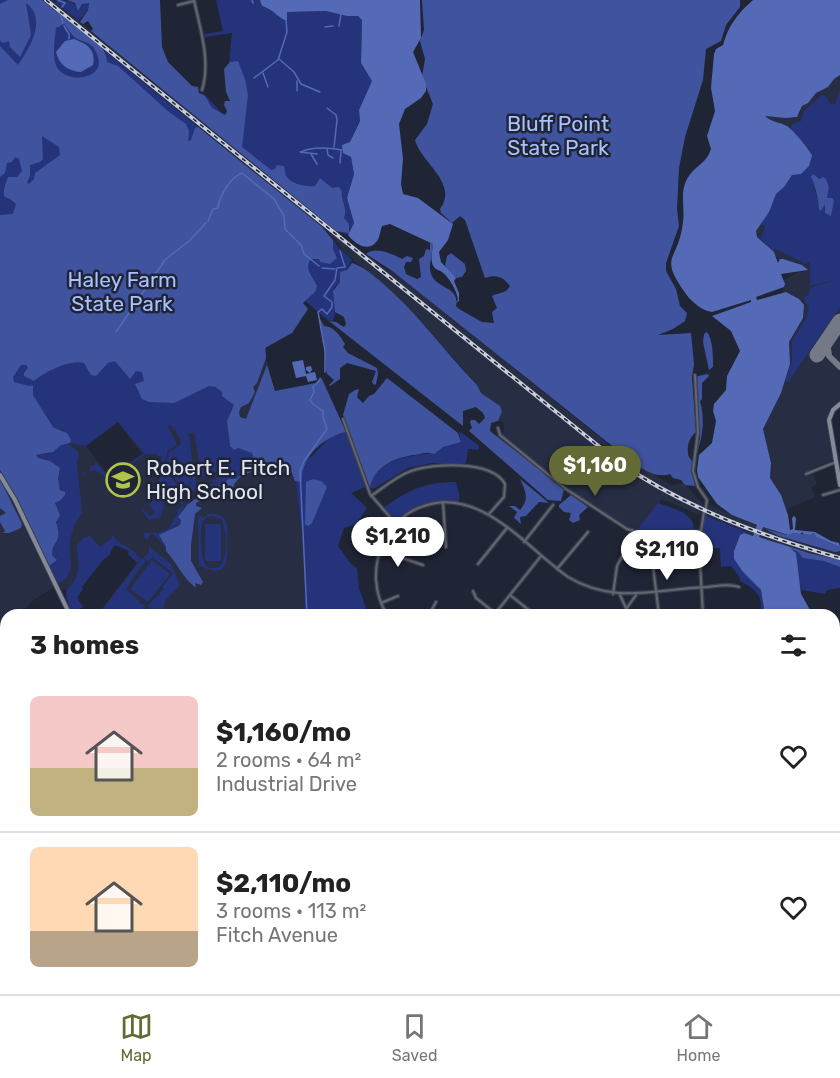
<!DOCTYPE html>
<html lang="en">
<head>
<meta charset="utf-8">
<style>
	body { margin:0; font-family:Rubik,sans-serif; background:#f6f6f6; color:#222; height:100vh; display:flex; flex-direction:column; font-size:22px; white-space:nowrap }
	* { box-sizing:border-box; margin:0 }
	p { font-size:20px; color:#767676 }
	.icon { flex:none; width:33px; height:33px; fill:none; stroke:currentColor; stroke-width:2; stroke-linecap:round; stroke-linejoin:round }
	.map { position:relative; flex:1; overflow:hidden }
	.drawer { position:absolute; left:0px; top:609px; width:840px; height:386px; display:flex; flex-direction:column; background:#fff; border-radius:18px 18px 0 0; box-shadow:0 2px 4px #0004 }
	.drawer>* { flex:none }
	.price { position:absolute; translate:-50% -51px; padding:0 14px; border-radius:21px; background:#fff; color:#222; font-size:20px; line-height:39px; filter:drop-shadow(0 2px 3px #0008) }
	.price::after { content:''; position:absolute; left:50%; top:36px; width:18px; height:14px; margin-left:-9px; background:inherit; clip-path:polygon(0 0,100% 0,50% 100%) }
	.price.selected { background:#636a35; color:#fff }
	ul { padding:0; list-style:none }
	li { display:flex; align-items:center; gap:18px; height:150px; padding:0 30px }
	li+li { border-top:2px solid #e0e0e0 }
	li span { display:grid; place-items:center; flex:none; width:168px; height:120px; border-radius:9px; color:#555 }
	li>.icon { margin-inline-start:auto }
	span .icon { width:72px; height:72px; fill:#fffc; stroke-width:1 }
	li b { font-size:26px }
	h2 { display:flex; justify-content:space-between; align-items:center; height:72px; padding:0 30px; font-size:26px }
	.dock { display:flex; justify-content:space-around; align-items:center; height:84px; border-top:2px solid #e0e0e0; background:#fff; font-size:16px; color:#767676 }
	.dock a { display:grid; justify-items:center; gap:3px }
	.dock .selected { color:#636a35 }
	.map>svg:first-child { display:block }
	.built { fill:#272e44 }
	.green { fill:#25337b; fill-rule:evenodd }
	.forest { fill:#40539e; fill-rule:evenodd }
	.water { fill:#546ab7 }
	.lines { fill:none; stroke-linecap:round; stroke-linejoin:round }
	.stream { stroke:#546ab7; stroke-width:1.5 }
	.taxiway { stroke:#747987; stroke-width:6 }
	.runway { stroke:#747987; stroke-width:15 }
	.minor-casing { stroke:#3a404f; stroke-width:4.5 }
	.tertiary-casing { stroke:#3a404f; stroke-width:5 }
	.secondary-casing { stroke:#3a404f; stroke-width:6 }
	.primary-casing { stroke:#3a404f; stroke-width:7 }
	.minor { stroke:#63666f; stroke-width:2 }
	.tertiary { stroke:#63666f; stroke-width:3 }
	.secondary { stroke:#858a98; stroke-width:4 }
	.primary { stroke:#a0a6b9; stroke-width:4.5 }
	.rail-casing { stroke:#c9cdd9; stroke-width:4 }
	.rail { stroke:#1f2535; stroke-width:1.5; stroke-dasharray:4.5; stroke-linecap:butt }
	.labels { text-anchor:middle; stroke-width:5; stroke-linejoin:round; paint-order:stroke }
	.park-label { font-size:21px; fill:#abc0ff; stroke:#1f2535 }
	.poi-label { font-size:21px; fill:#e1e5f0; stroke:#1f2535; text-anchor:start }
</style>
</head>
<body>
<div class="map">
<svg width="840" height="994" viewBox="0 0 840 994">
	<rect width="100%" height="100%" fill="#1f2535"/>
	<g class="built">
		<polygon points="42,0 53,0 79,21 346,240 389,271 391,270 607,443 641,467 672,485 684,483 704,505 708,507 710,505 757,526 754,535 704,515 705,512 702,511 699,515 662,499 637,530 621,523 570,489 501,435 504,430 503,422 498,421 501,415 500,406 481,393 477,385 426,327 392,291 341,250 340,245 321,226"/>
		<polygon points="840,75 840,400 830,409 826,423 833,460 811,469 817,484 811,487 815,497 785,510 770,478 771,463 763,429 781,393 790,364 789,342 803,318 804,305 792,294 783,292 784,280 798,272 807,271 804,266 797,263 783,259 779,260 755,232 805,146 788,127 770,120 765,116 795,118 800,113 802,106 808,103 816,93 828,87 834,79"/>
		<polygon points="266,358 294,466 304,549 305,615 97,615 140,559 114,540 68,603 66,589 62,590 57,583 19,502 0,470 74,431 110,477 142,454 123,429"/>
		<polygon points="2,482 54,587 32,601 26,608 15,610 13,615 6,615 6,644 0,644 0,483"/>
		<polygon points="763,527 836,551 840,551 840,562 759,538"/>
		<polygon points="675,534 675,548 653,547 639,539 642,536"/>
		<polygon points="834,739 840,739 840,994 661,994 660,989 834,988"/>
	</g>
	<g class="green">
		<path d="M0 0H42L228 151 266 339V358L211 386 222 392V396L234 405 227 421 230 447 234 450 238 448 252 453 254 459 242 463V466L247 468C241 482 223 482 211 488 205 491 187 503 183 508 179 514 181 519 180 525H177L159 536 166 547 164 553 165 547 154 534H151L147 540 144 537V533H159L168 529 178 513 177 510 203 493 202 490 207 489 206 486 216 482 210 480 217 479V473L227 471H223L222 467 217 472 208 473V476L199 477 198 466 200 467 194 433H189L192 460 196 468 194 476 196 471V486L200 488 199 491H186L189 485 193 481 187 484 185 490 165 468 171 467V464L163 465 168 458 169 452 180 445 181 442 172 423 175 432 170 425 168 426 177 445 167 451V457L162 465 161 456H157V454H145L116 476C106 481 102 473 95 470L88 471 81 477 83 474 90 470V466L95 465V461L107 476 111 477 144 453 118 422 86 446 70 443 71 440 64 431 53 427 33 395V386L0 409Z"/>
		<path d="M55 0C66 0 73 0 78 9L84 3H89C89 12 83 14 79 21L54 1 57 2Z"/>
		<path d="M216 0H260L263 6C272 9 276 15 284 20L287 16V12L326 11 347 16H358L362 20 361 63 372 81 359 110 360 120 350 142 342 145 343 153 351 157 354 175 347 198 354 223 348 235 336 231H339L237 144 199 93 204 94 234 126 227 84 232 33 205 37 204 34 223 31Z"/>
		<path d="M840 91V307L788 382 785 381 792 361V341L807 317 809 305 806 304 804 297 809 295 810 288 834 280 810 286V262L804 263 775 249H773L774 252 755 234 761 238 765 227 761 223 758 225 769 212 775 194 784 187 792 175C800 175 800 173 804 168 821 151 802 144 791 129L792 124 801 121 804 111 822 95H825L830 104H835ZM817 176 827 183 829 187 827 198 834 201 832 212 824 210 826 205H823C814 197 814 188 815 177Z"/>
		<polygon points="333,240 341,250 352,260 340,282 334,288 333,293 335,314 333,320 329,321 305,301 317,284 308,270 308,263 311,259 337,258 333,249"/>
		<polygon points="346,432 365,487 351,493 367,508 356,524 344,528 338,546 351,564 357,568 359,588 366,608 355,615 305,615 304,549 294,466 312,456 330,437"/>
		<path d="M459 432 462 433 479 446V450L468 449 466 463H432L408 468 373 489 370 488C375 457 410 457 435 452 441 450 437 450 443 447 448 444 455 443 461 442Z"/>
		<path d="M61 444H69L79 453 77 464 82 513C74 523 69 537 70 549 70 564 75 574 60 583H57L49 566 54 563 56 558 52 555C52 549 56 546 56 540 57 531 55 523 60 515L55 503 62 500 65 492H62L57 479 60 472 50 461 38 458 36 455 49 454Z"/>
		<polygon points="163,469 183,491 177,494 184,493 184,502 179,507 181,504 180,499 175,496 171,496 173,494 168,497 163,503 164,507 160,517 149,520 143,512 143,509 150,516 155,513 149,505 154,500 153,499 157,496 163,502 153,488 160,478 161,470"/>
		<path d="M456 482 460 498 458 501C433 499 415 505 396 521L383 508C409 490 424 482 456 482Z"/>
		<path d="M658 503C671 508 694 512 694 529L642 533 627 528V526L637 530Z"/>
		<path d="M209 514C215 513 221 514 225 520 229 526 227 536 227 544 228 569 223 578 199 565L198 516H201L202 518ZM212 516 221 519C228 530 231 579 206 566 201 560 199 528 203 521 206 517 208 517 212 516Z"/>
		<path d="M704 515 754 535 744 533 739 536 734 551V559L743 572 761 590 764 608 763 615H760C764 596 756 589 740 581L739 576 731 566 721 567 720 548 702 549Z"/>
		<rect x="205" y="524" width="16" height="37"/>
		<path d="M113 535 116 540 136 553 137 556 141 558 137 563 128 554 129 551 115 545 110 552 111 554 103 560 82 587 83 589 77 598 83 607 73 614C57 581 74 594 78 570 80 562 76 554 77 545L84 538 90 536 100 547 112 538 111 536Z"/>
		<polygon points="149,547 171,564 180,585 166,600 160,615 155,615 148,606 158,595 160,595 159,593 164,589 162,587 173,573 152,557 148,562 144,557 149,553"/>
		<polygon points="794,551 840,564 840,588 827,590 825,594 801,590"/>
		<polygon points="142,558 146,561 137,572 126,589 139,601 139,603 144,605 143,612 146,612 150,610 154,615 134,612 132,615 98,615"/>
		<polygon points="152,560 170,574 148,602 130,589"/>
	</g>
	<g class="forest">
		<path d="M8 0H42L102 47 106 56 107 62 118 66 169 112 186 124 189 131 188 141 191 140 195 128 198 127 321 226 333 240V249L337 258 330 264 320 262 319 259H311C303 270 314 276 317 286L315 292 303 303 308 309 292 333 265 348 266 358 257 383 253 387 255 392 249 403 241 407 239 412 240 417 246 419 267 365 275 391 316 383 320 377 322 379 346 432C323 437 300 458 302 482L295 481 292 473 287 471 279 472 275 479 272 465 266 470C253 470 236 475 233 488L217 492 196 503V506L202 508 195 514 191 545V561L203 582 201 585 195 583 196 588C182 577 177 563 166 551V547L159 535 180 525 181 520 178 517 187 505 210 488 221 485 229 479H236L247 471V468L242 466C244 457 250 463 254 459L252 453 238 448 234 450 230 446 227 421 234 405 222 396V392L215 387 209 386 174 403 149 402 142 399 135 384 144 381 142 372 136 371 130 379 115 361 108 363 96 376 91 375 84 363C71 359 44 372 34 381L24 376V373L28 368 26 365H21L13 377 14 382 29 386 33 385V395L53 427 67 433 71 440 70 443 61 445 53 452 36 455 38 458 50 461 60 468 58 479 60 490 65 492V495L61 500 55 503 60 515 56 522C63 544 52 540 52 555L57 560 49 566 19 502 0 470V215L13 214 16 204 10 199 5 197C2 192 6 183 8 177H17L22 171 19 159 15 157 12 162 7 163 5 173 0 177V46L18 65C29 49 48 19 26 3L31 35 20 57 10 47 9 41 3 43 0 40V4ZM64 24C68 28 71 35 76 38 83 43 90 41 95 50 113 82 62 85 56 65 52 55 55 38 56 28ZM42 136 59 147 60 155 35 173 34 179 29 184 27 182 30 176V165L40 162 43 159Z"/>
		<path d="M67 0H160L162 47 168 62 192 86 198 87 199 93 205 96 212 108 225 115 227 111 224 105 225 101H230L226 92 224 69 230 62 238 61 245 79 248 95 242 147 271 170 275 169 277 165 284 166C285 170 285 173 286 176 292 185 307 187 315 186L320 178 332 188 339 187 342 191C340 200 348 208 344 218L349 224V233L336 231 91 31 93 29 88 21 83 24 80 22 88 10 89 3 82 4 78 11 75 3Z"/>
		<path d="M422 0H740V7L726 25 721 41 706 49 703 80 685 137 679 168 677 209 679 226 666 263V271L676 289 680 306 687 313 685 321 673 329 658 335 691 333 694 364 692 378 696 432C689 438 687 445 688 454 688 457 691 458 692 462 693 470 693 478 695 486L685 485 681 480 673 478 670 474C652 480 635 463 621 453L391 270 366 254C375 246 391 253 402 259L407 256 413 258 411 262H406L404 267 406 274 417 279 421 277 419 259 424 256 426 249 430 250V243L433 244C433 253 427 267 432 276 438 289 460 287 456 306L459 309 482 322 494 323 492 312 497 308 492 296C499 292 506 294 510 286 503 277 497 274 485 278L465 220 460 216 452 223 441 213 440 209C459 183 421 163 415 140L427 124 433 104 422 77 425 59 420 41 424 30Z"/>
		<path d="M813 174 820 179 823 177 826 179 829 187 827 198H832L834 201 831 216 825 213V204L821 211 819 209C819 202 815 183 811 177Z"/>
		<polygon points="451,253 465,264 466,271 462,277 456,278 451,275 445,266 447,256"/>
		<path d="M352 263C362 266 370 273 379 280 416 311 443 350 477 385L481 393 500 406 502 412 498 421 491 423 490 431 564 489 561 501 548 500 469 431 472 428 470 422 471 420H475L479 424 485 418 483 413 476 407 463 411V426L329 321 336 322 344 327 346 324 344 317 335 312 333 291 340 282V272L347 270Z"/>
		<path d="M319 317 324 326C333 326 340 335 345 344L343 347 348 353 377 368 378 374 376 384 374 385 372 382 376 371 347 363 340 368V379L330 386 329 385 334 380 327 374 326 370 325 348Z"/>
		<path d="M707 332C713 340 713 356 713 367L709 370 703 342 704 334Z"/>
		<path d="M708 374 709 376 702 383V399L700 401C705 418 703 436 697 453L700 437 696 378 698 376Z"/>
		<path d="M387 378 458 433 461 442 443 447 434 454C425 451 422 454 414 455 394 458 374 466 370 488L343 415 349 394 355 390 359 389 357 397 363 403 369 396 374 394Z"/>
		<polygon points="0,479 22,524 21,528 9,533 3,533 5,531 0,522 0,516 6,513 0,508"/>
		<polygon points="313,479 321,481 327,487 312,523 308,526 305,524 306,482"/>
		<path d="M520 479 549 503 539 502 526 516 520 517 521 524 514 518 517 512 509 506H515L520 510C530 499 525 490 520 479Z"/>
		<polygon points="571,495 588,507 579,515 580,520 573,523 569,520 571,513 564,512 559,507 559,505"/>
		<polygon points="765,529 787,535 793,533 810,535 814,533 816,537 840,547 840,551 835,552 779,536"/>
		<polygon points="773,541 809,553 840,560 840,567 824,561 803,558 798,552"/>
		<polygon points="6,638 6,907 0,910 0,639"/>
		<polygon points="559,988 561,990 582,989 581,994 496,994 500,989"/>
		<polygon points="47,989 484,989 484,994 460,994 453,990 447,994 423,994 423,992 417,989 416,994 48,994"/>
	</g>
	<g class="water">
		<path d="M260 0H420L421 38 413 52 426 84V91L421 98 405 109 399 124 403 159 401 184 403 194 418 198 453 224 448 240 439 252 441 262 456 278 454 281 459 293V301L455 303 458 300C457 291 449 277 442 272 439 270 436 270 434 267 429 260 433 251 433 244L390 224 382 226C380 231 380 237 377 241 368 253 355 244 348 235L354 223 347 198 354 174 351 157 343 153 342 145 350 142 360 121 359 110 372 81 361 63 362 20 358 16H347L326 11 287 12V20H284C276 15 272 9 262 6Z"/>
		<path d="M753 0H840V75L834 79 828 87 816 93 808 103 802 106 797 117 786 118 765 116C771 122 779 122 787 126 792 129 811 151 812 156L809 166 801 174 792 175 784 187 776 194 769 212 756 231 757 237 774 252 778 263 780 259H783L802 265 808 270 781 274 785 284 784 287 756 297 757 300 761 299 786 292 799 299 804 305 803 318 789 342 790 364 781 393 763 429 771 463 770 478 781 495 788 515 790 530 793 529 792 518 794 516 796 518 795 530 815 532 831 541 839 543 840 547 816 537 814 533 810 535 803 534V532L800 534 793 533 788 535 763 527 759 537 789 547 796 553 801 594 813 615H763L764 608 761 590 743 572 734 559V551L740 535 744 533 753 536 757 525 732 515 717 504 698 477 697 470 699 455 712 443 716 421 713 411 714 404 726 390 727 376 740 351 731 331 712 316 751 302V300L712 312C703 311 695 304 689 298 656 253 678 265 683 222 685 208 680 194 686 181 694 165 706 165 711 149L707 136 715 111 711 88 714 54 716 49 723 45C728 26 738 13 753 0Z"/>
		<path d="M74 39C87 44 96 49 93 65L81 72C68 71 59 65 56 52L65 41Z"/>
		<polygon points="303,360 306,374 310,373 306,370 306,367 311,366 312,370 310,373 315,372 317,380 308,382 306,376 296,378 292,362"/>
		<polygon points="838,967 840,967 840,994 822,992 818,994 729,994 726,989 766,989 770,992 780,989 834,988 834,971"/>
	</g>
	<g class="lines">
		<g class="stream">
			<polyline points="58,0 65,3 62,7"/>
			<polyline points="252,0 253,3"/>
			<polyline points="61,16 63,23"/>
			<polyline points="64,26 69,34 69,39"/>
			<polyline points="339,26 341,14"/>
			<polyline points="325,27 333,26"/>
			<polyline points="279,59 294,72 301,84 320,92"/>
			<polyline points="263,73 268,87"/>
			<polyline points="254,78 278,60 287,32 286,20"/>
			<polyline points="297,91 297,81"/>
			<polyline points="327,108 336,115 337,120 334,147"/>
			<polyline points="327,149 328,155 333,158"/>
			<polyline points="300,152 317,154"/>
			<path d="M301 152C313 146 330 148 342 150"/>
			<polyline points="311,154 317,164"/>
			<polyline points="340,163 341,151"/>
			<path d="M208 221 213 209 218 208C219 196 231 177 242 173L274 199 284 216 285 229 301 245 304 254 319 266"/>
			<polyline points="322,268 335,269"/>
			<polyline points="116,332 165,260 190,240 206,223"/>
			<polyline points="325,372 325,351 318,312 322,309 327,314 332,307 332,302 324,296 335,280 337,268 345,267 340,251"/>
			<polyline points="307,615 300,471 304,461 327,429 323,417 323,411 313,404 310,400 314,392 313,387 320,380"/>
			<polyline points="834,723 840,722"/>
			<polyline points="834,741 840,742"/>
			<polyline points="336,994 340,988"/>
		</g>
		<polyline class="taxiway" points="827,341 829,356 840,367"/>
		<polyline class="runway" points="817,355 840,321"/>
		<defs>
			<g id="minor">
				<path d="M194 0C200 28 211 61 202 90"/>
				<polyline points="178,5 194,1"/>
				<polyline points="695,375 698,432 693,471 698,487 707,500 706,507"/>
				<polyline points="343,419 370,494 396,524"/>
				<polyline points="498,428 500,435 566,489 627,529 645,534 700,531"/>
				<polyline points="806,474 836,462"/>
				<polyline points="823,495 840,490"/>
				<path d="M371 496C384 487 397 476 411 471 433 463 492 460 505 484L504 497 489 514"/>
				<polyline points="443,502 446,547"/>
				<polyline points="355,542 423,565"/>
				<polyline points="524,542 553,505"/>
				<polyline points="478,564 507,528"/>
				<polyline points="653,566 659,615"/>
				<polyline points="557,569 588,532"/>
				<polyline points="473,591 476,598 495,613"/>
				<polyline points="613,594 617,566 625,551"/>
				<polyline points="510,595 530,611"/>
				<polyline points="620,595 626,608"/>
				<polyline points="381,603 398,596"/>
				<path d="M387 615C374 593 372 568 383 544 390 527 404 513 421 507 478 484 526 547 568 577 615 605 656 589 707 587 717 586 729 583 739 587"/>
				<polyline points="429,615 436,602"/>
				<polyline points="494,615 541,556"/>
				<polyline points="622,615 636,595"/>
				<polyline points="703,615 699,544 704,512"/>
			</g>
			<polyline id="tertiary" points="22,994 22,988"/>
			<g id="secondary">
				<polyline points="840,404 833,410 829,420 840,485"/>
				<polyline points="0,475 15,500 70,615"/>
				<polyline points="587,994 588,988"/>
			</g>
			<g id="primary">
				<polyline points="834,737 840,737"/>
				<polyline points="0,903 6,901"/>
			</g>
		</defs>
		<use href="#minor" class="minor-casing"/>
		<use href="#tertiary" class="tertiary-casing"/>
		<use href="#secondary" class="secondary-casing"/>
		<use href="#primary" class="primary-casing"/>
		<use href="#minor" class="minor"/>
		<use href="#tertiary" class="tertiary"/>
		<use href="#secondary" class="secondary"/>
		<use href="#primary" class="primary"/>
		<defs>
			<path id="rail" d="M46 0 617 461C685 508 761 536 840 558"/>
		</defs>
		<use href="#rail" class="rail-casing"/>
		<use href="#rail" class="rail"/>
	</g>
	<defs>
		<symbol id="school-ring" viewBox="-11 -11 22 22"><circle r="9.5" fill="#1f2535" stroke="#b2c34c" stroke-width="1.5"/><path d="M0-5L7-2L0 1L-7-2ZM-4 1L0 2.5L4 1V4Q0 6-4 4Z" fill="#b2c34c"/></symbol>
	</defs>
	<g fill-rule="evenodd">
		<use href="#school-ring" x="104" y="461" width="38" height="38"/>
	</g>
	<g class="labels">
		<g class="park-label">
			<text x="558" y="131">Bluff Point<tspan x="558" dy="24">State Park</tspan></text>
			<text x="122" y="287">Haley Farm<tspan x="122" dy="24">State Park</tspan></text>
		</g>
		<g class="poi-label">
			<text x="146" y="475">Robert E. Fitch<tspan x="146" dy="24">High School</tspan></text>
		</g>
	</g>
</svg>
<b class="price selected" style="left:595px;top:497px">$1,160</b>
<b class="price" style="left:398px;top:568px">$1,210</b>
<b class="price" style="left:667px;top:581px">$2,110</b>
<section class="drawer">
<h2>3 homes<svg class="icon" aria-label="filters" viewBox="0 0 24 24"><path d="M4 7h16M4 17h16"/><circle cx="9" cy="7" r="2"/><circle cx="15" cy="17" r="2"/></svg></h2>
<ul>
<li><span style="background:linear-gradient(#f6c9c9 60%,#c2b280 0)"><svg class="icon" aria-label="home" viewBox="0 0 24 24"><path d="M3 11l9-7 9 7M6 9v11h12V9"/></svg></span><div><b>$1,160/mo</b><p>2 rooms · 64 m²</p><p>Industrial Drive</p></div><svg class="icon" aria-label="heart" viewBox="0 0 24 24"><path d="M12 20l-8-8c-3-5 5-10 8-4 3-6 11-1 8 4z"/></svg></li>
<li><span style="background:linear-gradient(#ffd9b3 70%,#b9a48a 0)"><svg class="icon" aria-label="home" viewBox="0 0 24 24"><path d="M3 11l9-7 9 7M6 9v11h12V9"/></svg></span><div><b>$2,110/mo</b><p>3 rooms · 113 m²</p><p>Fitch Avenue</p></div><svg class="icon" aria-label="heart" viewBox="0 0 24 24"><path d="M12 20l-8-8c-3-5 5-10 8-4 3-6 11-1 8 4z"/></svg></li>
</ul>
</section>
</div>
<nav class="dock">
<a class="selected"><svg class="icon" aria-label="map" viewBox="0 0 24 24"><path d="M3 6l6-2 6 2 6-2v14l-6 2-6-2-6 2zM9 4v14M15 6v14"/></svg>Map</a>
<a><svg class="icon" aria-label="saved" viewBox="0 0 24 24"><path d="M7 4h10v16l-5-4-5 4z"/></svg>Saved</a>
<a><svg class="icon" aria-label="home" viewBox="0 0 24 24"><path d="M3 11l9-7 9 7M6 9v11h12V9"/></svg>Home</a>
</nav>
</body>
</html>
